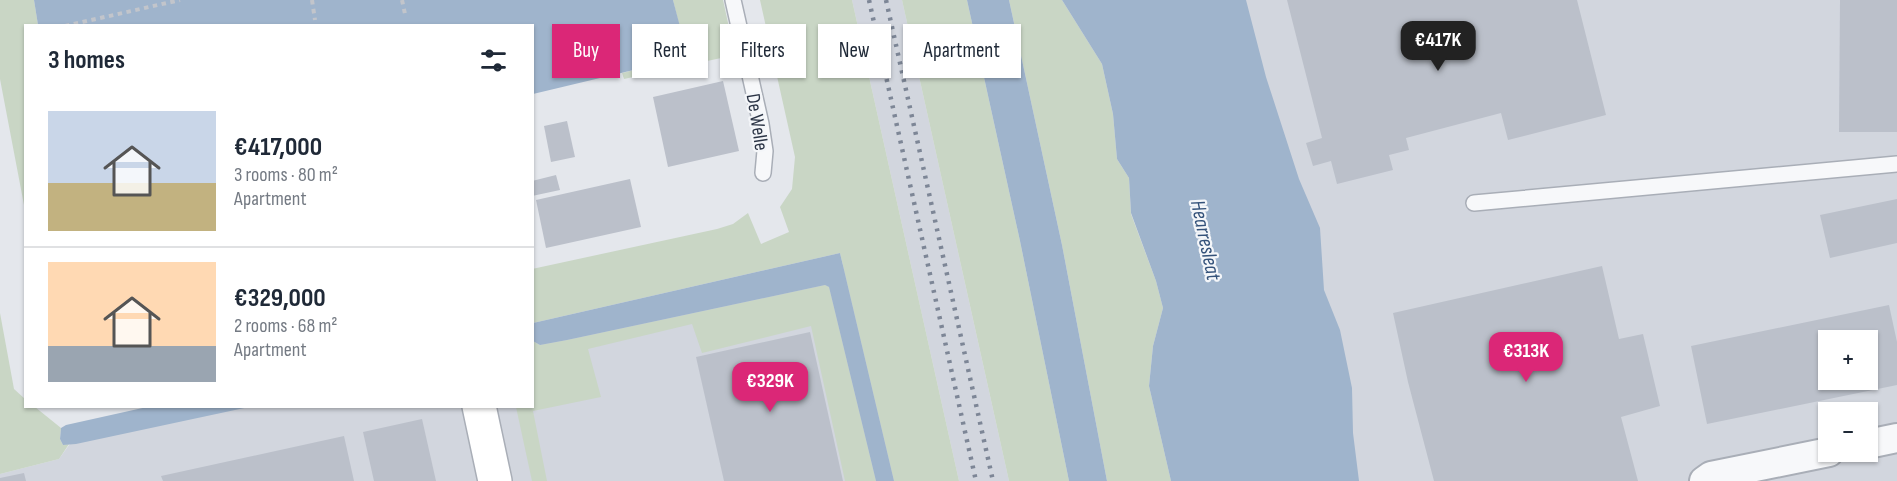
<!DOCTYPE html>
<html lang="en">
<head>
<meta charset="utf-8">
<style>
	body { margin:0; font-family:"Sofia Sans Condensed",sans-serif; background:#f2f2f3; color:#1f2937; height:100vh; display:flex; flex-direction:column; font-size:22px; white-space:nowrap }
	* { box-sizing:border-box; margin:0 }
	p { font-size:20px; color:#747a83 }
	.icon { flex:none; width:33px; height:33px; fill:none; stroke:currentColor; stroke-width:2; stroke-linecap:round; stroke-linejoin:round }
	.map { position:relative; flex:1; overflow:hidden }
	.side { position:absolute; left:24px; top:24px; width:510px; height:384px; display:flex; flex-direction:column; background:#fff; border-radius:0px; box-shadow:0 2px 4px #0004 }
	.side>* { flex:none }
	.top-card { position:absolute; left:552px; top:24px; width:570px; height:54px; display:flex; gap:12px }
	.controls { position:absolute; left:1818px; top:330px; display:grid; gap:12px }
	.controls a { display:grid; place-items:center; width:60px; height:60px; border-radius:0px; background:#fff; box-shadow:0 2px 4px #0004; font-size:30px }
	.price { position:absolute; translate:-50% -51px; padding:0 14px; border-radius:12px; background:#db2777; color:#fff; font-size:20px; line-height:39px; filter:drop-shadow(0 2px 3px #0008) }
	.price::after { content:''; position:absolute; left:50%; top:36px; width:18px; height:14px; margin-left:-9px; background:inherit; clip-path:polygon(0 0,100% 0,50% 100%) }
	.price.selected { background:#222; color:#fff }
	ul { padding:0; list-style:none }
	li { display:flex; align-items:center; gap:18px; height:150px; padding:0 24px }
	li+li { border-top:2px solid #e0e1e3 }
	li span { display:grid; place-items:center; flex:none; width:168px; height:120px; border-radius:0px; color:#555 }
	li>.icon { margin-inline-start:auto }
	span .icon { width:72px; height:72px; fill:#fffc; stroke-width:1 }
	li b { font-size:26px }
	h2 { display:flex; justify-content:space-between; align-items:center; height:72px; padding:0 24px; font-size:26px }
	.pill { padding:0 21px; border-radius:0px; background:#fff; box-shadow:0 2px 4px #0004; font-size:21px; line-height:54px }
	.pill.selected { background:#db2777; color:#fff }
	.map>svg:first-child { display:block }
	.built { fill:#d2d6de; fill-rule:evenodd }
	.green { fill:#c9d6c5 }
	.water { fill:#9fb4cc }
	.building { fill:#bbc0ca; fill-rule:evenodd }
	.lines { fill:none; stroke-linecap:round; stroke-linejoin:round }
	.lane-casing { stroke:#a9aeb7; stroke-width:18 }
	.street-casing { stroke:#a9aeb7; stroke-width:32 }
	.secondary-casing { stroke:#a9aeb7; stroke-width:36 }
	.path { stroke:#c2c5cb; stroke-width:4; stroke-dasharray:4.5 4.5; stroke-linecap:butt }
	.lane { stroke:#f7f8fa; stroke-width:15 }
	.street { stroke:#f7f8fa; stroke-width:28 }
	.secondary { stroke:#fff; stroke-width:33 }
	.rail { stroke:#7d8696; stroke-width:4.5; stroke-dasharray:3 6; stroke-linecap:butt }
	.labels { text-anchor:middle; stroke-width:4.5; stroke-linejoin:round; paint-order:stroke }
	.street-label { font-size:20px; fill:#2b3445; stroke:#f4f6f9 }
	.water-label { font-size:21px; font-style:italic; fill:#34527a; stroke:#f4f6f9 }
</style>
</head>
<body>
<div class="map">
<svg width="1897" height="481" viewBox="0 0 1897 481">
	<rect width="100%" height="100%" fill="#e4e7ec"/>
	<g class="built">
		<polygon points="852,0 902,0 1009,481 959,481"/>
		<path d="M1211 0H1897V481H1340ZM1828 340H1868V380H1828ZM1828 412H1868V452H1828Z"/>
		<polygon points="862,260 908,481 0,481 0,474 59,459 80,430 188,407 532,406 533,332"/>
	</g>
	<g class="green">
		<polygon points="0,0 34,0 38,25 26,26 26,204 24,205 0,79"/>
		<polygon points="673,0 723,0 735,55 624,79 622,73 687,57"/>
		<polygon points="760,0 852,0 959,481 894,481 840,253 533,323 532,269 717,229 733,224 748,213 761,244 789,232 780,207 792,189 795,157"/>
		<polygon points="902,0 967,0 1020,241 1069,481 1009,481"/>
		<polygon points="1009,0 1062,0 1102,64 1113,114 1117,159 1129,178 1131,214 1156,281 1163,308 1153,346 1149,386 1171,481 1107,481 1062,245"/>
		<polygon points="825,285 829,287 876,481 845,481 811,326 702,353 692,324 588,349 601,397 533,411 547,481 532,481 516,407 532,406 533,341 540,345 567,340"/>
		<polygon points="0,313 14,389 25,399 26,406 35,407 61,428 60,439 63,445 69,444 59,459 0,474"/>
	</g>
	<g class="water">
		<polygon points="34,0 673,0 688,57 533,94 532,26 38,25"/>
		<polygon points="967,0 1009,0 1062,245 1107,481 1069,481 1020,241"/>
		<polygon points="1062,0 1246,0 1266,77 1299,179 1320,228 1324,290 1340,330 1352,388 1353,433 1359,481 1171,481 1149,386 1153,346 1163,308 1156,281 1131,213 1129,178 1117,159 1113,114 1102,64"/>
		<polygon points="840,253 894,481 876,481 829,287 825,285 567,340 540,345 533,341 533,323"/>
		<polygon points="147,407 147,406 249,407 76,444 63,445 60,439 61,428 66,425"/>
	</g>
	<g class="building">
		<polygon points="1287,0 1577,0 1606,115 1508,140 1501,113 1406,138 1409,150 1389,155 1393,170 1337,184 1331,161 1313,166 1306,143 1322,138"/>
		<polygon points="1840,0 1897,0 1897,132 1839,132"/>
		<polygon points="723,81 739,151 668,167 653,97"/>
		<polygon points="567,121 575,157 551,162 544,126"/>
		<polygon points="556,175 560,190 532,196 532,181"/>
		<polygon points="630,179 641,227 546,248 536,200"/>
		<polygon points="1897,199 1897,243 1830,258 1820,215"/>
		<polygon points="1602,266 1619,339 1643,334 1660,406 1621,417 1638,481 1434,481 1408,382 1393,313"/>
		<path d="M1889 305 1897 342V385L1707 424 1691 346ZM1828 340H1868V380H1828Z"/>
		<polygon points="810,332 843,481 724,481 696,357"/>
		<polygon points="422,419 436,481 374,481 363,432"/>
		<polygon points="344,436 354,481 163,481 161,476"/>
		<polygon points="24,473 26,481 0,481 0,478"/>
	</g>
	<g class="lines">
		<defs>
			<g id="lane">
				<polyline points="733,0 761,124 765,151 763,173"/>
				<polyline points="1474,203 1897,164"/>
			</g>
			<g id="street">
				<polyline points="1868,444 1897,438"/>
				<polyline points="1704,481 1711,476 1829,452"/>
			</g>
			<polyline id="secondary" points="479,406 495,481"/>
		</defs>
		<use href="#lane" class="lane-casing"/>
		<use href="#street" class="street-casing"/>
		<use href="#secondary" class="secondary-casing"/>
		<g class="path">
			<polyline points="312,0 315,20"/>
			<polyline points="402,0 405,14"/>
			<polyline points="65,26 180,0"/>
			<polyline points="24,34 26,34"/>
		</g>
		<use href="#lane" class="lane"/>
		<use href="#street" class="street"/>
		<use href="#secondary" class="secondary"/>
		<g class="rail">
			<polyline points="869,0 976,481"/>
			<polyline points="886,0 993,481"/>
		</g>
	</g>
	<g class="labels">
		<g class="street-label">
			<text transform="translate(758 122) rotate(81)" y="7">De Welle</text>
		</g>
		<g class="water-label">
			<text transform="translate(1206 240) rotate(78)" y="7">Hearresleat</text>
		</g>
	</g>
</svg>
<div class="controls">
<a>+</a>
<a>−</a>
</div>
<b class="price selected" style="left:1438px;top:72px">€417K</b>
<b class="price" style="left:1526px;top:383px">€313K</b>
<b class="price" style="left:770px;top:413px">€329K</b>
<div class="top-card">
<a class="pill selected">Buy</a>
<a class="pill">Rent</a>
<a class="pill">Filters</a>
<a class="pill">New</a>
<a class="pill">Apartment</a>
</div>
<section class="side">
<h2>3 homes<svg class="icon" aria-label="filters" viewBox="0 0 24 24"><path d="M4 7h16M4 17h16"/><circle cx="9" cy="7" r="2"/><circle cx="15" cy="17" r="2"/></svg></h2>
<ul>
<li><span style="background:linear-gradient(#c9d6e8 60%,#c2b280 0)"><svg class="icon" aria-label="home" viewBox="0 0 24 24"><path d="M3 11l9-7 9 7M6 9v11h12V9"/></svg></span><div><b>€417,000</b><p>3 rooms · 80 m²</p><p>Apartment</p></div></li>
<li><span style="background:linear-gradient(#ffd9b3 70%,#9aa5b1 0)"><svg class="icon" aria-label="home" viewBox="0 0 24 24"><path d="M3 11l9-7 9 7M6 9v11h12V9"/></svg></span><div><b>€329,000</b><p>2 rooms · 68 m²</p><p>Apartment</p></div></li>
</ul>
</section>
</div>
</body>
</html>
